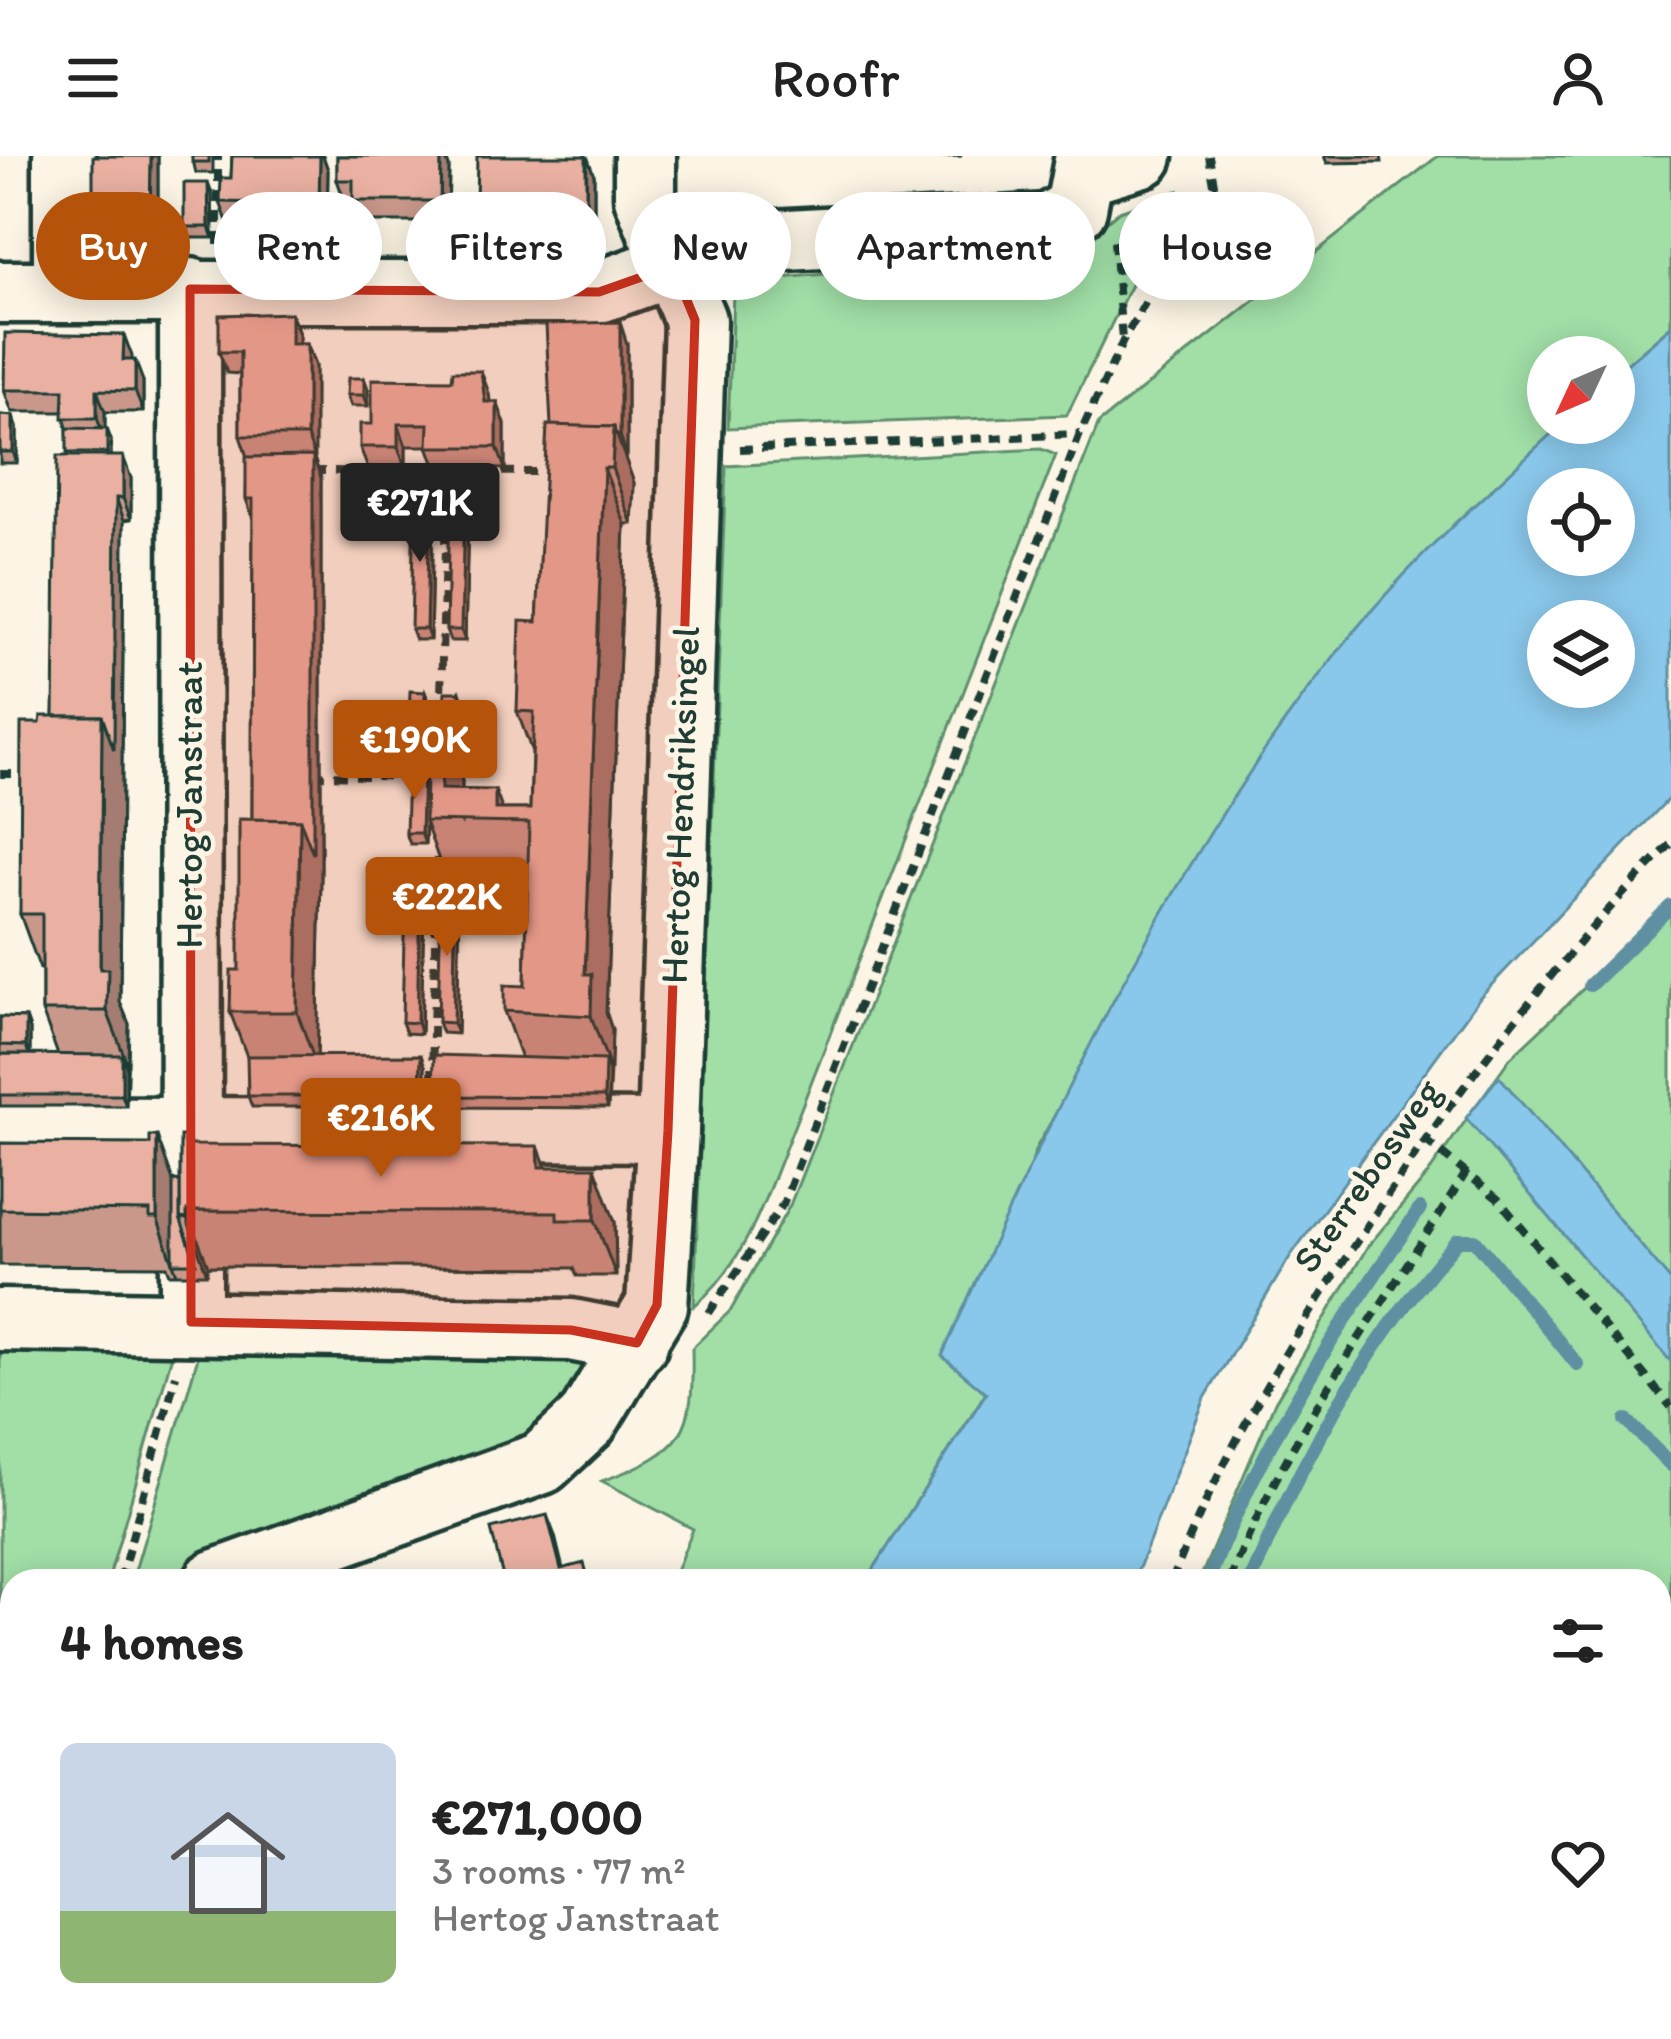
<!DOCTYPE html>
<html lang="en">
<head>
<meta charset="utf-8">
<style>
	body { margin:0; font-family:Itim,sans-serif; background:#f2f2f2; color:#222; height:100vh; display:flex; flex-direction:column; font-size:45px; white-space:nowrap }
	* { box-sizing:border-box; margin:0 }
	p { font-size:39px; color:#767676 }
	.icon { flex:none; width:66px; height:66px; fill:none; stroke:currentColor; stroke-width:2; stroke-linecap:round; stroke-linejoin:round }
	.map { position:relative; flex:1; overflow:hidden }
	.drawer { position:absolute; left:0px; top:1413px; width:1671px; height:471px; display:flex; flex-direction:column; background:#fff; border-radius:36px 36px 0 0; box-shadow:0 6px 30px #0003 }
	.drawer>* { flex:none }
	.guide { position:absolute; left:36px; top:36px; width:1599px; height:108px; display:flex; gap:24px }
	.needle { width:78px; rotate:226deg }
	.fabs { position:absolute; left:1527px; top:180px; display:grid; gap:24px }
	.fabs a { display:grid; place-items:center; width:108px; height:108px; border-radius:50%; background:#fff; box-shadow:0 6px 30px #0003; font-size:60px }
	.price { position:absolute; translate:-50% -102px; padding:0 27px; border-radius:12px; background:#b45309; color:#fff; font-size:39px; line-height:78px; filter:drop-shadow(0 3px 6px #0008) }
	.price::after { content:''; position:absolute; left:50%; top:72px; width:36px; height:27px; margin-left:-18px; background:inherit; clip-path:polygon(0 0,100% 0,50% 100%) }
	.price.selected { background:#222; color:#fff }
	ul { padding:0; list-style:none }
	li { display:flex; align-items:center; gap:36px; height:300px; padding:0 60px }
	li+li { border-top:3px solid #e0e0e0 }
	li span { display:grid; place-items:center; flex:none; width:336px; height:240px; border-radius:18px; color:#555 }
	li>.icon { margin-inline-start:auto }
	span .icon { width:144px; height:144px; fill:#fffc; stroke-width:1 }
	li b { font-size:51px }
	h2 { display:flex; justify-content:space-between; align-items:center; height:144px; padding:0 60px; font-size:51px }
	.pill { padding:0 42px; border-radius:54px; background:#fff; box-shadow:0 6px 30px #0003; font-size:42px; line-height:108px }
	.pill.selected { background:#b45309; color:#fff }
	header { display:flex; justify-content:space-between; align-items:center; height:156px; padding:0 60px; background:#fff; font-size:54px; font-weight:600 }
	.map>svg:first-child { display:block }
	.green { fill:#a1dfa7; stroke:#608e6e; stroke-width:3 }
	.water { fill:#8ac8eb; stroke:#5f90a2; stroke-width:3; fill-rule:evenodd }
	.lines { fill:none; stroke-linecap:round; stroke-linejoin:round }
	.stream { stroke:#5f90a2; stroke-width:14 }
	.minor-casing { stroke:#1f3d34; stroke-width:69 }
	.path { stroke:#1f3d34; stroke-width:8; stroke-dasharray:12 9; stroke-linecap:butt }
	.minor { stroke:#fcf5e5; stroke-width:60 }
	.wall { fill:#c9988b; stroke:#1f3d34; stroke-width:3 }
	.shaded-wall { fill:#a47c71; stroke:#1f3d34; stroke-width:3 }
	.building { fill:#eab1a2; stroke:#1f3d34; stroke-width:3 }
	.marked { fill:#c8321e; fill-opacity:0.2; stroke:#c8321e; stroke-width:9; stroke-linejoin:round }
	.labels { text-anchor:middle; stroke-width:9; stroke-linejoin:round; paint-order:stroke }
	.street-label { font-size:39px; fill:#1f3d34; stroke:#fcf5e5 }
</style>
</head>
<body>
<header><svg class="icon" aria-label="menu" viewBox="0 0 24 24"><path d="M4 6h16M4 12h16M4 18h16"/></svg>Roofr<svg class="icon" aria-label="person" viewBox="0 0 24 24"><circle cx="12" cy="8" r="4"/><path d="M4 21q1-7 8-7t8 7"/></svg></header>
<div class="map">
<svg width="1671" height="1883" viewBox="0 0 1671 1883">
	<rect width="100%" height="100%" fill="#fcf5e5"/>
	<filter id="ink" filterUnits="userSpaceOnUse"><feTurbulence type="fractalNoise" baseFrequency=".00833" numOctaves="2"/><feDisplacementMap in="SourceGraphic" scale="24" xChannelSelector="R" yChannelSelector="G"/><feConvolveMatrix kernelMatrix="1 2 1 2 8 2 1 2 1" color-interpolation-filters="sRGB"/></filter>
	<g filter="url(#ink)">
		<g class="green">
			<path d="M1438 0H1671V170L1614 219V201H1548V267H1563L1455 367 1357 473 1221 666 1035 994 986 1236 866 1425H672L693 1373 602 1325C686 1294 694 1278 692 1192L731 1154 790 1049 1099 267Z"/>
			<polygon points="1177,35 1067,259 728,272 733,137 745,125 1069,97 1119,55"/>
			<path d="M1041 293 1056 299 793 973C768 1034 747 1107 694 1150L726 310Z"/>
			<polygon points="1671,750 1671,1883 1021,1883 1025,1872 1659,1872 1659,1425 1199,1425 1275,1246 1368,1090 1425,1022 1510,902"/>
			<polygon points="0,1185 176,1185 108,1425 12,1425 12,1478 0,1482"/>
			<polygon points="549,1185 586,1207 583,1230 568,1256 475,1316 151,1425 132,1425 202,1187"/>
			<polygon points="478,1872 756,1872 756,1875 751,1883 469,1883"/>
		</g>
		<g class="water">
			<path d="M1671 170V640L1480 841 1291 1099 1205 1242 1134 1425H866L986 1237 942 1200C1053 952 1182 684 1356 473 1418 398 1492 333 1563 267H1614V219ZM1614 333V399H1548V333ZM1548 465H1614V531H1548Z"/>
			<polygon points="1499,920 1671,1125 1671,1206 1466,962"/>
			<polygon points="756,1872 972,1872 968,1883 751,1883"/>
		</g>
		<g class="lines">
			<g class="stream">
				<polyline points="1590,829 1671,750"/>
				<polyline points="1626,1264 1671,1309"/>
				<path d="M1208 1425C1259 1291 1338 1170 1420 1053"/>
				<path d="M1251 1425C1300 1303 1371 1182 1458 1084H1475L1577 1208"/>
				<polyline points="1659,1514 1671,1497"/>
				<polyline points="1033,1883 1038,1872"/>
				<polyline points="1069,1883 1073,1872"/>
				<polyline points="1389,1883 1397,1872"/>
			</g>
			<defs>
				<g id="minor">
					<polyline points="64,0 64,135"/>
					<polyline points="1086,17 1142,0"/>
					<polyline points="190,133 191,1166"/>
					<polyline points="0,136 599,136 735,87 1048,69 1076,52 1086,0"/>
					<polyline points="0,971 668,975"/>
					<polyline points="0,1164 571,1174 637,1187"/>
					<polyline points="215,1425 542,1307 587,1265 657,1149 668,975 695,164 645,41 645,0"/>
					<polyline points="0,1503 12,1499"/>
				</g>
			</defs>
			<use href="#minor" class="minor-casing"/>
			<g class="path">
				<polyline points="1114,85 1122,184"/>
				<polyline points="218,89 218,0"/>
				<polyline points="740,293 1080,278"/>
				<polyline points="313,315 550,316"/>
				<polyline points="440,576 447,318"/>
				<polyline points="0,618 28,618"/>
				<polyline points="313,619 436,621"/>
				<polyline points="432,924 437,693"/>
				<polyline points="1425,984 1498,1043 1671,1251"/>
				<polyline points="709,1157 783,1048 1080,278 1123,185 1214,28 1209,0"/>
				<polyline points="120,1425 176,1219"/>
				<path d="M1172 1425C1222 1294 1297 1174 1375 1058 1463 926 1559 800 1671 688"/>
				<path d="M1230 1425C1287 1276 1383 1150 1467 1015"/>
				<polyline points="999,1883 1003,1872"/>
				<polyline points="1055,1883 1060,1872"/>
			</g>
			<use href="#minor" class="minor"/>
		</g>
		<g class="wall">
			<polygon points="158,0 158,82 101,83 93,61"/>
			<polygon points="192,0 213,0 213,17 196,17"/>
			<polygon points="232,0 323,0 328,14 327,69 228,68 220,46 231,22"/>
			<polygon points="337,0 445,0 449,11 448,66 360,66 353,46 345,46 337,24"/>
			<polygon points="924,0 962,0 925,2"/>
			<polygon points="1324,0 1381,0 1382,6 1327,7"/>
			<polygon points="594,19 594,70 484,70 476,48"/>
			<polygon points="212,38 213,82 188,82 184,71"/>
			<polygon points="291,157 299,178 299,188 307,188 315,210 314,302 321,322 321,719 317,900 425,910 424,951 252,951 248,940 248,903 230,856 239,814 252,663 253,363 246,343 247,301 240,280 240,218 227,217 219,196"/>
			<polygon points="124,179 132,204 143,225 143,256 105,256 105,273 107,273 111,284 111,300 131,322 131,363 124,364 120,846 129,868 126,950 0,950 0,861 26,862 30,873 30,899 58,899 42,855 42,813 40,813 20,758 40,567 54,560 68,300 67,272 63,256 12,256 4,234"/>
			<polygon points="627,188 627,300 624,300 634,327 632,368 625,368 606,856 612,874 608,952 437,951 433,940 521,902 504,855 525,830 528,722 445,721 426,668 425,688 410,688 406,677 423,614 426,622 426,611 412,611 408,600 425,536 429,547 428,569 442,570 444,576 460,536 464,547 463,611 457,611 462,625 462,633 502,653 530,653 532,596 517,555 537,466 551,270"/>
			<polygon points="481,215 490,246 497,246 505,268 505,313 436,312 428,290 406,290 406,313 368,313 360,291 372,268 452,224"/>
			<polygon points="364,222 368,233 368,250 351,250 347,239"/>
			<polygon points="0,259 13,260 17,271 17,307 0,307"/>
			<polygon points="464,347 468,358 465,485 450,485 446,474"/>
			<polygon points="433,357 430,484 415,484 411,473"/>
			<polygon points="456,740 460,751 457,878 442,877 438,866"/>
			<polygon points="424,751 421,878 406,877 402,866"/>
			<polygon points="187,980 190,989 546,1011 615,1066 616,1120 577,1120 574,1112 208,1110 207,1118 170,1118 167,1110 0,1109 0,987 180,1025"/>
		</g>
		<g class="shaded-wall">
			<polygon points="151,0 158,0 158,82 150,60"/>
			<polygon points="320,0 323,0 328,14 327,69 319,48"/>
			<polygon points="441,0 445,0 449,11 448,66 440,45"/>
			<polygon points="587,0 594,19 594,70 586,48"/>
			<polygon points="208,27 212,38 213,82 209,71"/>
			<polygon points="291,157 299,178 299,210 291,188"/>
			<polygon points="620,166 627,188 627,300 620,279"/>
			<polygon points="124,179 132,200 131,226 123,204"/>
			<polygon points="307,188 315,210 315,302 307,280"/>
			<polygon points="135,204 143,225 143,256 135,235"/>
			<polygon points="481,215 489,237 493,268 485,246"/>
			<polygon points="364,222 368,233 368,250 364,239"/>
			<polygon points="97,234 105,256 105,284 97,262"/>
			<polygon points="497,246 505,268 505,313 497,291"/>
			<polygon points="13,260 17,271 17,307 13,296"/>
			<polygon points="398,268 406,290 406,313 398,291"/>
			<polygon points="614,271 634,327 632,368 612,312"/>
			<polygon points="107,273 111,284 111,308 107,297"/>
			<polygon points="123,300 131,322 131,363 123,342"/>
			<polygon points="313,300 321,322 321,719 317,911 297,856 300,664"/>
			<polygon points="604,312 625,368 606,856 612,874 611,915 591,860 585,818"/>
			<polygon points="116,342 124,364 120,846 129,868 128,910 107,855 100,813 102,560"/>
			<polygon points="429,346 433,357 430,484 426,473"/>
			<polygon points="464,347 468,358 465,485 461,474"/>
			<polygon points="425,536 429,547 428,611 424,601"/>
			<polygon points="460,536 464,547 463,611 459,600"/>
			<polygon points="442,570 462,625 461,666 441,633"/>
			<polygon points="423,614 427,625 425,688 421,677"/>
			<polygon points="495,634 507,666 495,653"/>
			<polygon points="420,740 424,751 421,878 417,867"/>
			<polygon points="456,740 460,751 457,878 453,867"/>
			<polygon points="26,862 30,873 30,901 26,890"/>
			<polygon points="122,899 126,910 126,950 122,939"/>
			<polygon points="421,899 425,910 424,951 420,940"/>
			<polygon points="605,904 609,915 608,952 604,941"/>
			<polygon points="157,980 177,1036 173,1107 177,1118 157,1062"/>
			<polygon points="538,990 559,1046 539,1011"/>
			<polygon points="595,1011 615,1066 616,1120 595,1064"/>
			<polygon points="187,1055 208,1110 207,1118 187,1063"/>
			<polygon points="547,1359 555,1380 566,1425 561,1413"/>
			<polygon points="12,1689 12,1716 0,1724 0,1697"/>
		</g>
		<g class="building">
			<polygon points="93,0 151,0 150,60 93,61"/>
			<rect x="192" y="0" width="17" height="6"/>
			<polygon points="232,0 320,0 319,48 220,46 221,22 231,22"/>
			<polygon points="337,0 441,0 440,45 353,45 353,24 337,24"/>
			<polygon points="477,0 586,0 586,48 476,48"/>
			<polygon points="184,27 208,27 209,71 184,71"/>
			<polygon points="291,157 291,188 307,188 307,280 240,280 240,196 219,196 219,159"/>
			<polygon points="620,166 620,279 616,279 614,271 551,270 546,168"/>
			<polygon points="5,177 124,179 123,204 135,204 135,235 97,234 97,262 63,262 64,234 4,234"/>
			<polygon points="453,215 481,215 485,246 497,246 497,291 428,291 429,268 398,268 398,291 360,291 360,268 372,268 372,223 452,224"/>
			<polygon points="348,222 364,222 364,239 347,239"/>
			<polygon points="0,259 13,260 13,296 0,296"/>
			<polygon points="547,269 614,271 612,312 604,312 585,818 592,818 591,860 504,855 504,829 525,830 529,667 425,665 427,569 442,570 441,633 495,634 495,653 530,653 534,556 517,555 520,465 537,466"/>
			<polygon points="67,272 107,273 107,297 67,297"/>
			<polygon points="57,300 123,300 123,342 116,342 114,594 102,560 54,560"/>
			<polygon points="313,300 313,698 300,664 252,663 253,343 246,343 246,301"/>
			<polygon points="414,346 429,346 426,473 411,473"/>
			<polygon points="449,347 464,347 461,474 446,474"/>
			<polygon points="410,535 425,536 424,601 408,600"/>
			<polygon points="445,536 460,536 459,600 453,600 444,576"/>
			<polygon points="41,560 102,560 100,813 108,813 107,855 42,855 42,758 20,758 21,567 40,567"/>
			<polygon points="408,614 423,614 421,677 406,677"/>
			<polygon points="239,663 300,664 297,856 230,856 231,814 239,814"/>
			<polygon points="405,740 420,740 417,867 402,866"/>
			<polygon points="441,740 456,740 453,867 438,866"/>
			<polygon points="0,861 26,862 26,890 0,889"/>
			<polygon points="0,898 122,899 122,939 0,939"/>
			<polygon points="421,899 420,940 248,940 247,900"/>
			<polygon points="434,899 605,904 604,941 433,940"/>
			<polygon points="150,980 157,980 157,1062 150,1062 150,1055 0,1053 0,987 150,988"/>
			<polygon points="180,980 187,980 187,989 538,990 539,1011 595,1011 595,1064 557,1064 557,1056 187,1055 187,1063 180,1062"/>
			<polygon points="173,1025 180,1025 180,1062 196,1107 173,1107"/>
			<polygon points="547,1359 561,1413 584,1407 589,1425 504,1425 491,1373"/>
			<polygon points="0,1666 12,1681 12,1689 0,1697"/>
		</g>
	</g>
	<path class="marked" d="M673 110 695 164 668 975 657 1149 637 1187 571 1174 191 1166 190 133 599 136Z"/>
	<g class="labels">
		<g class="street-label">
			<text transform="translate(188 649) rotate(-90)" y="14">Hertog Janstraat</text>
			<text transform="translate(679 649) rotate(-88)" y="14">Hertog Hendriksingel</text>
			<text transform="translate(1366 1019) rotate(-55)" y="14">Sterrebosweg</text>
		</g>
	</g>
</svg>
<div class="fabs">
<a><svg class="needle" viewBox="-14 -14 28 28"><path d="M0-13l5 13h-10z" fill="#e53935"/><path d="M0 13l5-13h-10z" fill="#767676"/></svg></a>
<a><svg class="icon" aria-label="locate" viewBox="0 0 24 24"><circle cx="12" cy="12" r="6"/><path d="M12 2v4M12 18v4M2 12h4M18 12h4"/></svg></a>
<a><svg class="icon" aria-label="layers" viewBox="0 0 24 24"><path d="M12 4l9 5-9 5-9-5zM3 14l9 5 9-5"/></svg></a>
</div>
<b class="price selected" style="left:420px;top:409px">€271K</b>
<b class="price" style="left:415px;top:646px">€190K</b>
<b class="price" style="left:447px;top:803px">€222K</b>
<b class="price" style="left:381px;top:1024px">€216K</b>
<div class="guide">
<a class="pill selected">Buy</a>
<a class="pill">Rent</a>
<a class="pill">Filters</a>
<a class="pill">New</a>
<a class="pill">Apartment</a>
<a class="pill">House</a>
</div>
<section class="drawer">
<h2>4 homes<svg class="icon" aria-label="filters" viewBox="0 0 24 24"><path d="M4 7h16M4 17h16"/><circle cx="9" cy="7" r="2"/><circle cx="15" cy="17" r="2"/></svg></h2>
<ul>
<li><span style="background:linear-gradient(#c9d6e8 70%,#8fb573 0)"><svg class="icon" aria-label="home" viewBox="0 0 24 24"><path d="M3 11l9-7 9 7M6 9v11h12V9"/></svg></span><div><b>€271,000</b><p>3 rooms · 77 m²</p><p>Hertog Janstraat</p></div><svg class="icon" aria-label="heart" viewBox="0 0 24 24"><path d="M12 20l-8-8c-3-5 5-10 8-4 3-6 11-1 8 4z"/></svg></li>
</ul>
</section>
</div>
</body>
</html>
